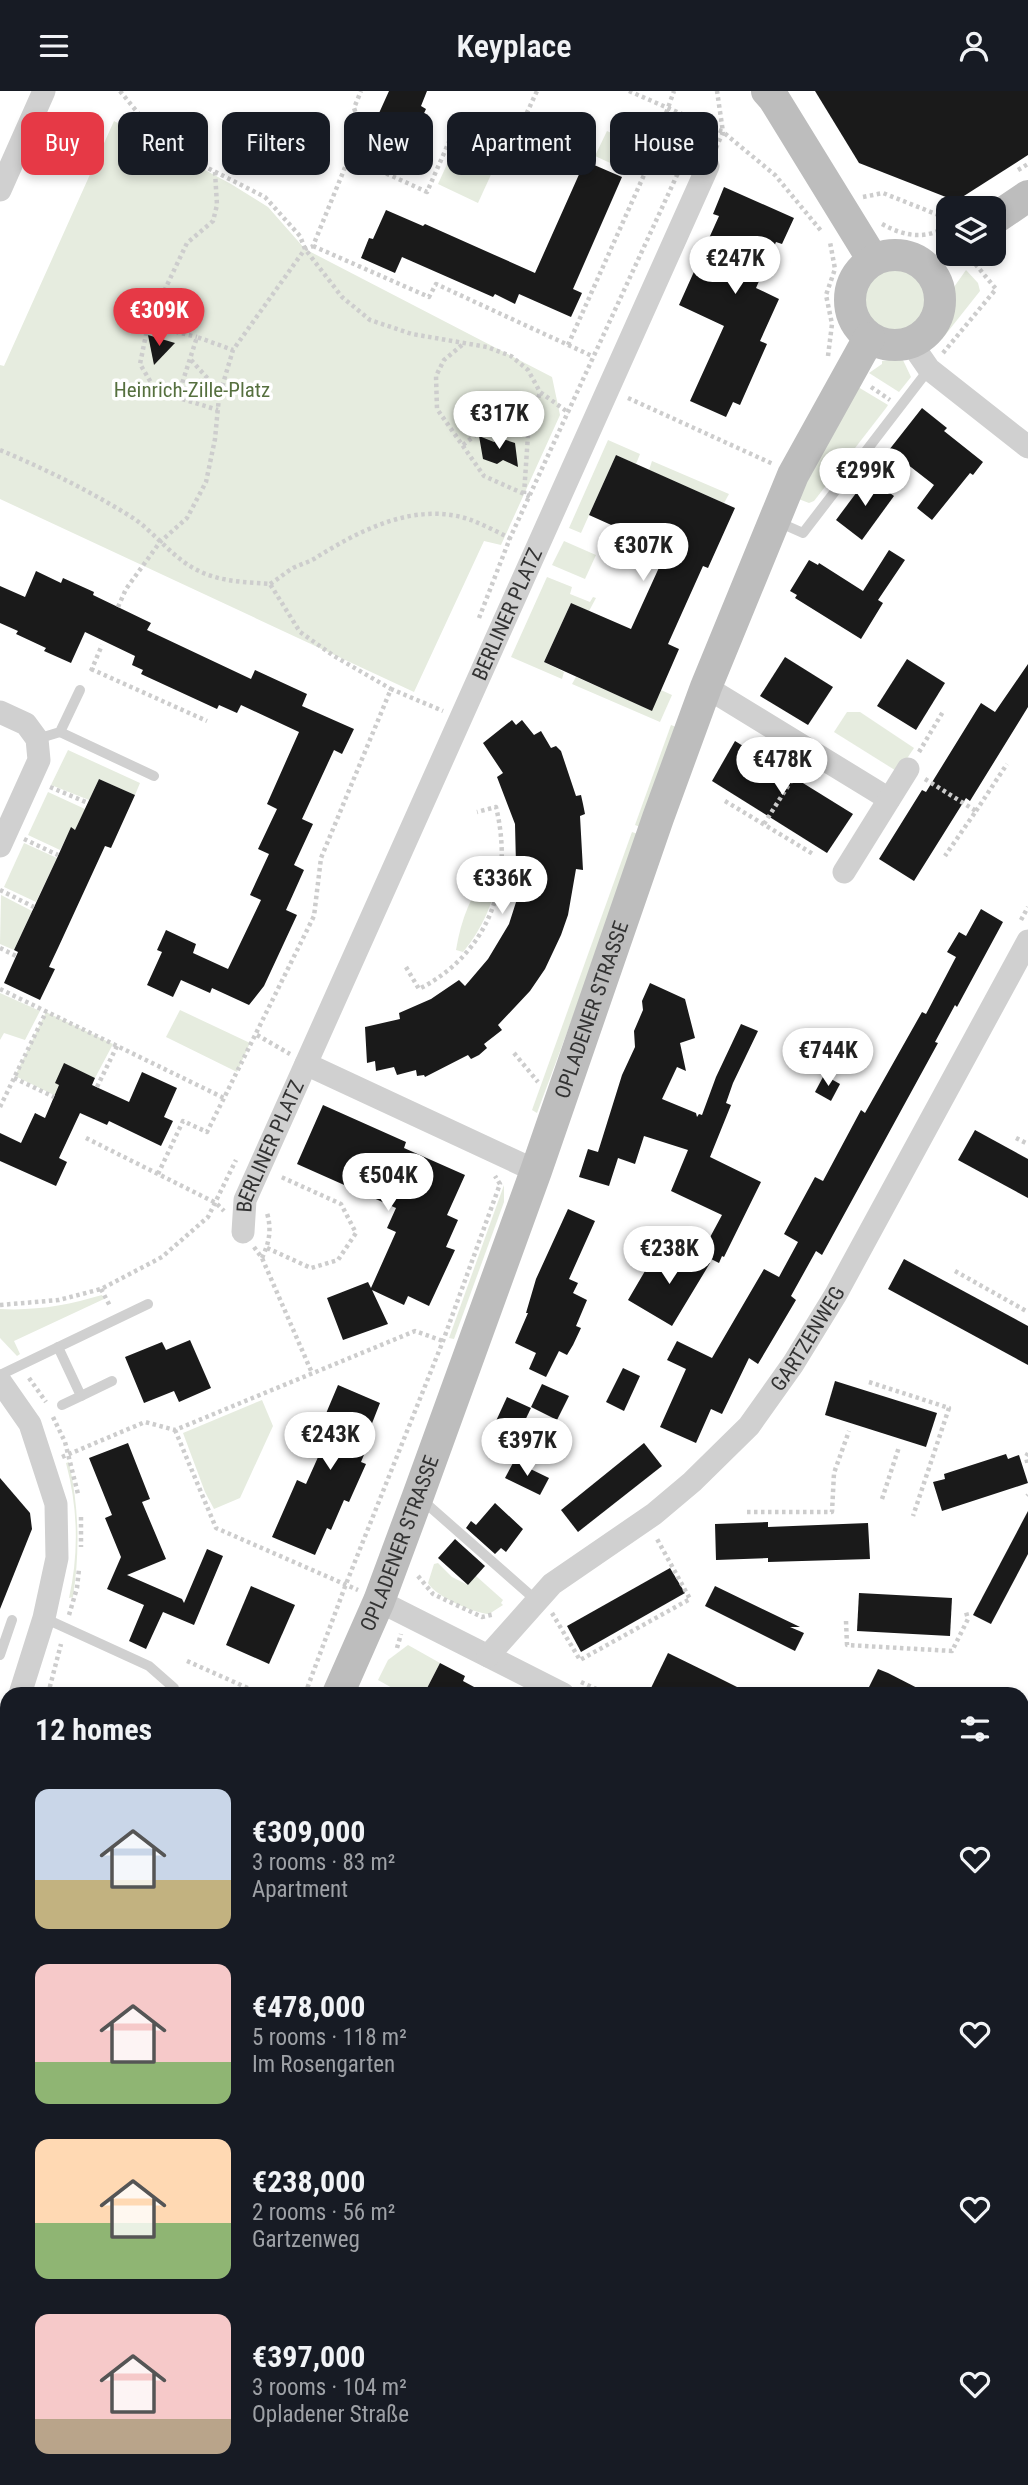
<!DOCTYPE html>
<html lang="en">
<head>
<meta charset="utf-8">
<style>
	body { margin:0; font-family:"Roboto Condensed",sans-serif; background:#20242c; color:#f1f3f6; height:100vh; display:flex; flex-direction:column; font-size:26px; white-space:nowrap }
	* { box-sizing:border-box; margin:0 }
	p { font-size:23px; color:#9ea1a6 }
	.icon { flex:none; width:38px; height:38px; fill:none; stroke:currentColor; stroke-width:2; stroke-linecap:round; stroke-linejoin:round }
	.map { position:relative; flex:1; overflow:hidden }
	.details { position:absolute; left:0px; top:1596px; width:1029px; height:798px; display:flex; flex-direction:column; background:#171b24; border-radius:21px 21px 0 0; box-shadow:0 4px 10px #0003 }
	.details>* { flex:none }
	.banner { position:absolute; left:21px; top:21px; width:987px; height:63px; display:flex; gap:14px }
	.tools { position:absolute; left:936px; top:105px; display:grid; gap:14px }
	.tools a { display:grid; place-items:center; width:70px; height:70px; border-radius:14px; background:#171b24; box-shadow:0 4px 10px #0003; font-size:35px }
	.price { position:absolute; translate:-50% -60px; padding:0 16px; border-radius:24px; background:#fff; color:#222; font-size:23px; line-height:46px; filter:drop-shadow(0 2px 4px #0008) }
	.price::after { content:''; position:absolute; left:50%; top:42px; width:21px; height:16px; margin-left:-10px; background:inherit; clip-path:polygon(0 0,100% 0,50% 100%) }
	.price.current { background:#e63946; color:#fff }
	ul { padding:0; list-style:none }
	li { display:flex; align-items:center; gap:21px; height:175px; padding:0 35px }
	li span { display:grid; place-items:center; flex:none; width:196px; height:140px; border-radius:14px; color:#555 }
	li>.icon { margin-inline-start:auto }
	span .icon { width:84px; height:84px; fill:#fffc; stroke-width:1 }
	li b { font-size:30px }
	h2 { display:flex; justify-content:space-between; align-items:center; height:84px; padding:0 35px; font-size:30px }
	.chip { padding:0 24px; border-radius:14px; background:#171b24; box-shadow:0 4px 10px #0003; font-size:24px; line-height:63px }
	.chip.current { background:#e63946; color:#fff }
	header { display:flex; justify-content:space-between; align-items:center; height:91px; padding:0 35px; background:#171b24; font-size:32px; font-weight:600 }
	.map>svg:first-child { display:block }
	.green { fill:#e6ecdf }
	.building { fill:#1a1a1a }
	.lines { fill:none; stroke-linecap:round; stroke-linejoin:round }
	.path { stroke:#cdcdcd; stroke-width:4.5; stroke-dasharray:3.5 3.5; stroke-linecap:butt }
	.lane { stroke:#d0d0d0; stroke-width:10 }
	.street { stroke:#d0d0d0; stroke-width:23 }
	.secondary { stroke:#bdbdbd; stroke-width:32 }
	.labels { text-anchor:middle; stroke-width:7; stroke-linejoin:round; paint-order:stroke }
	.park-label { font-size:21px; fill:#56703f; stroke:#fff }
	.street-label { font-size:21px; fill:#333; stroke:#fff }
</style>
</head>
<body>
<header><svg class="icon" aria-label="menu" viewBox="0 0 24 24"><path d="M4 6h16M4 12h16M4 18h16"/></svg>Keyplace<svg class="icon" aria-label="person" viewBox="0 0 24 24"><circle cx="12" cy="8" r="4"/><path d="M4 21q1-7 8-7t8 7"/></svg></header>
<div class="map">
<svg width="1028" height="2394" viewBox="0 0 1028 2394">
	<rect width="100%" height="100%" fill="#fff"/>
	<g class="green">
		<polygon points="114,30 231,93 268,116 305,158 552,286 560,324 501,454 484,450 414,601 0,408 0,274 4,275"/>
		<polygon points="635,32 651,39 632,82 595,65 607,40 627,49"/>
		<polygon points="454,58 494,77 478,112 438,93"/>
		<circle cx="894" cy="209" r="32"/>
		<polygon points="966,179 978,192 980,200 942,248 938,245 948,227 954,196"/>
		<polygon points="902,267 911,286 899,301 869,282 882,273 882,270"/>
		<polygon points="858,296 888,314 886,317 814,410 809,412 796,407"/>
		<polygon points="608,349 640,363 636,373 616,364 581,442 569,437"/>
		<polygon points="652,370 729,403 724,412 649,379"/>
		<polygon points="564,450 596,464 585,488 552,474"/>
		<polygon points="547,486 572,496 570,503 590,511 593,506 596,507 589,520 571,512 544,571 564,581 562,588 511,566"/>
		<polygon points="576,586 651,619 661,599 672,604 660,631 572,593"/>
		<polygon points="847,621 860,621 914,657 898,681 834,641"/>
		<polygon points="671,634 676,636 640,736 635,734"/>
		<polygon points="68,659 140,692 135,704 99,688 89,709 51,694"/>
		<polygon points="48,701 85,718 75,739 71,737 60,759 28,744"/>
		<polygon points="632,741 638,743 578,912 537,1022 532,1019"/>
		<polygon points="24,752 57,767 36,811 4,796"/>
		<path d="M490 779 499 782C493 812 483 837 463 861L456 859C461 828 471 803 490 779Z"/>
		<polygon points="1,804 32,820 14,859 0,853"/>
		<polygon points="0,902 40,920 25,949 4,942 0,949"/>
		<polygon points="180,919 250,952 237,981 166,946"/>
		<polygon points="46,921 113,953 95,987 64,973 63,996 58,1006 15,985"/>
		<polygon points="504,1094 504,1111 454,1248 449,1247"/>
		<path d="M102 1204 104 1208 14 1250 20 1263 17 1265 0 1247V1218C36 1220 68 1214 102 1204Z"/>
		<polygon points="262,1309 273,1335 240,1407 214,1418 205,1401 183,1342"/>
		<path d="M69 1371C79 1418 80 1459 73 1506L69 1507C79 1462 78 1417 66 1372Z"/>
		<path d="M438 1472 452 1486 468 1494 476 1485 503 1509 501 1512 503 1514 489 1523C474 1522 436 1506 428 1492L434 1473Z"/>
		<polygon points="408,1554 440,1572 424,1603 403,1603 378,1589 388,1569"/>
	</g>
	<g class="building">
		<polygon points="389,0 427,0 421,15 426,18 412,48 375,31"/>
		<polygon points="815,0 1028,0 1028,64 956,110 859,72"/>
		<polygon points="585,70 622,86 573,198 582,202 571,226 519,203 515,213 495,203 493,206 402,166 395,182 361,167 369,147 373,148 386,119 423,135 425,133 535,182"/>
		<polygon points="724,96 794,127 782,153 776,151 756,197 779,208 760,250 767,253 740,314 733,311 726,326 690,310 724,235 679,214 719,125 713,123"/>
		<polygon points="148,244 175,252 154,274"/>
		<polygon points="922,317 947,337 944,340 983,371 973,384 970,382 932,429 917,417 934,394 889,359"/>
		<polygon points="479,345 494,351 500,347 515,352 518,376 503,369 497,373 483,368"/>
		<polygon points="616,364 735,417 708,477 703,475 668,553 679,558 652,620 544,571 571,512 631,538 667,459 589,424"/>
		<polygon points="868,386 894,405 862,449 836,429"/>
		<polygon points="889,459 905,469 878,509 883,512 861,548 795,507 797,504 790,500 809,469 818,474 819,472 863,500"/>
		<polygon points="36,480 61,492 63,487 94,501 93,504 151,532 147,539 251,588 255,579 307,603 302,615 354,638 342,663 334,659 302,728 313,733 294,774 304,779 286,819 297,824 264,895 249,914 212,897 210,902 181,889 173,906 147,894 162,861 157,859 166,839 196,853 193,862 228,878 261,809 250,804 269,763 258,758 277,718 267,713 299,641 241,614 237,622 219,614 217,618 141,583 143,579 132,574 135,565 85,541 71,572 44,560 46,557 16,543 18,540 0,532 0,495 25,506"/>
		<polygon points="785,566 833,596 808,634 760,605"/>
		<polygon points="907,568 945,592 916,639 877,615"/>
		<polygon points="1028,573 1028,616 970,710 966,707 914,790 879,768 922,699 926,701 981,612 995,621"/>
		<polygon points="512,629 516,634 522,629 534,644 541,640 551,657 556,655 561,660 576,705 581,704 583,713 585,723 580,725 583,779 576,778 568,824 561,844 545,878 530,900 498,934 502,939 484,953 487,957 479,964 471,968 468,964 425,986 424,984 417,985 416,979 397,984 394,976 376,980 375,970 367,972 365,936 400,928 399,922 431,908 459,889 465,895 488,868 509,833 517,808 523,774 516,774 515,733 497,686 503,682 483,652"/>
		<polygon points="735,650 853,723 827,762 712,690"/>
		<polygon points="99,688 135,704 111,757 105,755 58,857 49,876 55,878 40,909 4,892 18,861 14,859 57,767 71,736 75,739"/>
		<polygon points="981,818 1003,831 957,916 955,914 935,951 938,952 822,1164 816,1160 791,1205 796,1209 758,1273 749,1267 722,1323 711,1318 696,1352 660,1336 686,1278 667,1269 677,1250 712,1267 764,1178 779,1186 798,1151 784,1143 815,1086 823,1090 861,1019 865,1022 922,921 926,923 956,866 947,861 959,841 966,845"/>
		<polygon points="650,892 685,908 695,947 680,952 686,980 677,976 662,1008 696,1022 697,1026 699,1023 702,1024 716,986 741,933 758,940 733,992 726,1012 731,1014 710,1066 761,1091 724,1166 722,1165 719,1172 701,1163 722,1124 671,1100 688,1059 644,1045 635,1073 618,1067 609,1095 579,1086 588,1058 598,1061 622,984 635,956 634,940 643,919 642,910"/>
		<polygon points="64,972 95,987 92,994 129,1011 142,981 177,997 164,1026 173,1030 161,1055 109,1030 107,1034 80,1022 59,1067 67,1071 56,1095 0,1070 0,1042 21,1052 35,1022 45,1027 59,994 55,992"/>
		<polygon points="824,984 840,993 831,1010 815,1001"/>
		<polygon points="323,1014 406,1051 404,1057 465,1084 447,1124 458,1129 446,1156 455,1159 429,1215 408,1205 404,1214 372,1199 388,1233 343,1249 327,1207 368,1191 371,1197 396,1141 387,1137 396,1117 297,1073"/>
		<polygon points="975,1039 1028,1068 1028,1107 958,1069"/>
		<polygon points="568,1118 595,1130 569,1188 578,1192 573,1202 587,1209 576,1235 581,1237 573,1254 567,1264 559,1260 546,1286 529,1278 536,1262 515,1252 528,1222 526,1222 536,1188"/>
		<polygon points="685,1158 710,1172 672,1235 628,1209 655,1163 675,1175"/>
		<polygon points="904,1168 1028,1235 1028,1274 888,1198"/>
		<polygon points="190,1249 211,1297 179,1311 174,1300 144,1312 125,1266 162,1251 166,1259"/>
		<polygon points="623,1277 640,1285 624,1320 606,1311"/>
		<polygon points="835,1290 937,1322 926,1356 825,1324"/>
		<polygon points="542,1293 569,1305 557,1329 531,1316"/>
		<polygon points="338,1294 380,1312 369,1340 373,1342 361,1371 366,1373 353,1402 349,1411 344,1409 331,1439 327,1437 315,1464 272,1446 297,1389 306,1393 323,1355 314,1351"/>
		<polygon points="507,1306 531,1317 520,1340 496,1330"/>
		<polygon points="128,1352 150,1408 142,1411 166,1468 127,1484 182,1508 184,1512 207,1458 223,1465 194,1534 163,1521 146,1558 129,1550 144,1514 107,1498 121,1466 105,1427 112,1424 89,1367"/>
		<polygon points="644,1352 662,1375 578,1441 561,1419"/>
		<polygon points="1006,1363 1008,1368 1019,1364 1028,1392 942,1420 933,1391 945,1388 944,1383"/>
		<polygon points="514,1370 549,1387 540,1404 505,1387"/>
		<polygon points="0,1387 30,1422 32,1438 0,1518"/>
		<polygon points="495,1412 523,1438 506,1461 501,1457 495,1463 466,1437 471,1430 476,1434"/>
		<polygon points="1028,1420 1028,1463 991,1533 973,1524"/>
		<polygon points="768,1431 768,1436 868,1432 870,1468 768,1471 768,1467 716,1469 715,1433"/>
		<polygon points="455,1448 485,1475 468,1494 438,1467"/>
		<polygon points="670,1477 685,1502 581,1561 567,1535"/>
		<polygon points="251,1495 295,1514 269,1573 226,1554"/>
		<polygon points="715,1495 800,1536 790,1536 804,1542 795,1560 705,1515"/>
		<polygon points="859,1502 952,1507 950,1545 857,1540"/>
		<polygon points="668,1562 715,1585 751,1603 663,1603 651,1597"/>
		<polygon points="440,1572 465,1585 463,1590 487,1603 424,1603"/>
		<polygon points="878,1578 888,1582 929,1603 884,1603 869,1596"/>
	</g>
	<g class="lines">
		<g class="path">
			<polyline points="120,0 147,33 169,53 190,68 265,106 300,145 305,158 342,206 370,229 412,243 487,256 511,265 528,279 540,301 569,322"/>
			<polyline points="629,0 723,41 775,84 822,141"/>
			<polyline points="716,57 723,41 717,0"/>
			<polyline points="348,65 427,101 452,44 505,69 537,0"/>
			<polyline points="1018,79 1028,73"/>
			<polyline points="215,81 217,114 213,130 187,152 148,234 140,273 156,300 218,319"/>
			<polyline points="863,106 883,102 941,125 946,136 948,135"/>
			<path d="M882 133C904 145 924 149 946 136L948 139"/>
			<polyline points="313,155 429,206 436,193 592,265"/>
			<polyline points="148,234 197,246"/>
			<polyline points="462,254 444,269 436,285 437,318 484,385 531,406"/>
			<polyline points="568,254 644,84 674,0"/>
			<polyline points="943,262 996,198 967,163"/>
			<polyline points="828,265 832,233 826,204 835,178 830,151"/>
			<polyline points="191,269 220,301"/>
			<polyline points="871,296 890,309"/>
			<polyline points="178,305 197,246 233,259"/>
			<polyline points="628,307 773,373"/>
			<polyline points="463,354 483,338 528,344"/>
			<path d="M0 359C45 378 88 399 130 425 154 440 171 466 197 479 220 491 245 491 270 493L300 541 334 565 391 598"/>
			<polyline points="524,403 528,344 540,301"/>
			<path d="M270 493C278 488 285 482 293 477 301 473 310 471 317 466 362 438 417 410 471 429 484 434 498 441 511 448"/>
			<polyline points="118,516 126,498 160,451 187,427 206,391 215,348 219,306 233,259 305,158 313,155 361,37 354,17 361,0"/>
			<polyline points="479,527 510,447 701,32"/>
			<polyline points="91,578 207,630"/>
			<polyline points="91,580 102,554"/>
			<polyline points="919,661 944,619"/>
			<polyline points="925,688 976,720 945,765"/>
			<polyline points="50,696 88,712"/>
			<polyline points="725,710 813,763"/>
			<polyline points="976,720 1007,673"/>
			<polyline points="764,733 800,676"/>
			<polyline points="24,748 58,764"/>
			<polyline points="0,799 34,816"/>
			<polyline points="1021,829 1028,816"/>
			<polyline points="0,857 16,865"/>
			<path d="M406 876 419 898C490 862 514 790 496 716L477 721"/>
			<polyline points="0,898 224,1007 314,825 321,767 391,598 443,620"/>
			<polyline points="257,944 290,963"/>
			<polyline points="514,962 538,991"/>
			<polyline points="14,987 54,1006"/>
			<polyline points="97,996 117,955"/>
			<polyline points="0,1016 46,921"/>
			<polyline points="86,1047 216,1112 224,1120"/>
			<polyline points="1016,1047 1028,1053"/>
			<polyline points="158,1083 183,1030 207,1041 224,1007"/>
			<polyline points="254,1156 262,1167 312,1282"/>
			<polyline points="267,1157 311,1177 338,1169 356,1142 341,1113 279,1085"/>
			<path d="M262 1167C269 1152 272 1139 267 1122"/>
			<polyline points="955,1180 1028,1221"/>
			<polyline points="101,1198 110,1215"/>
			<polyline points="0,1214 59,1209 101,1198 162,1166 208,1126 236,1069"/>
			<polyline points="29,1287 46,1311"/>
			<polyline points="869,1291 949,1317 913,1425"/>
			<polyline points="53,1326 65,1351 78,1403"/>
			<polyline points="175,1339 216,1437 358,1499"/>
			<polyline points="1028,1362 1026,1366 1028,1375"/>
			<polyline points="62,1366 145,1331 175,1339 415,1240 443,1250"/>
			<polyline points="1027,1405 1028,1404"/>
			<polyline points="882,1408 899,1356"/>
			<polyline points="747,1421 832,1421 834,1382 849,1340"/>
			<polyline points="81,1426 81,1456"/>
			<polyline points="418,1485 433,1503 482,1526 495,1523"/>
			<polyline points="552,1522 580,1569 690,1508 657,1448"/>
			<polyline points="69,1524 77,1497 79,1478"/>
			<polyline points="846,1530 847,1554 952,1560 968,1528 966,1521"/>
			<polyline points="397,1557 401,1543"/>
			<polyline points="187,1570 261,1603"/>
			<polyline points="581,1591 607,1603"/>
			<polyline points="48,1603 61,1553"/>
			<polyline points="305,1603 346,1493 443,1250 500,1093 495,1085"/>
			<polyline points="1022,1702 1028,1690"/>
			<polyline points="0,1755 7,1779"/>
			<polyline points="1022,1777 1028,1775"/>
			<polyline points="0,1853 7,1849"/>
			<polyline points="1022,1893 1028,1896"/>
			<polyline points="1022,2217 1028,2217"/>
			<polyline points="0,2237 7,2222"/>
			<polyline points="899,2394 904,2387"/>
		</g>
		<g class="lane">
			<polyline points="776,430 803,442 929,278"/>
			<polyline points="60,641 154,685"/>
			<polyline points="37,648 60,641 80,599"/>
			<polyline points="58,1256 81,1305 112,1290"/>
			<polyline points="0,1284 148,1213"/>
			<polyline points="62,1314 81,1305"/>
			<polyline points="421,1408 537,1510"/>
			<polyline points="44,1527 149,1575 174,1597"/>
			<polyline points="0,1564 12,1529"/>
			<polyline points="0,1638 7,1641"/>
		</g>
		<g class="street">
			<polyline points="0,99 44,0"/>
			<polyline points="911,252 929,278 1028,356"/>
			<polyline points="706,596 889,708"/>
			<polyline points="0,621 26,633 37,648 39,669 0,755"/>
			<polyline points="844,781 908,678"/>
			<polyline points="306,973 536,1080"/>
			<path id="s1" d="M243 1141 245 1109 708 75"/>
			<polyline points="0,1290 30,1333 56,1413 57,1467 44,1527 20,1603"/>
			<polyline points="379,1510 563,1603"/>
			<path id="s2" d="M488 1565 552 1493 654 1423 692 1391 749 1335 793 1273 836 1203 1028 850"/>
			<polyline points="1022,1743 1028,1731"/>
			<polyline points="1022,1851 1028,1854"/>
			<polyline points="0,1968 7,1964"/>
			<polyline points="1022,2159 1028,2148"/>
			<polyline points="682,2387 693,2394"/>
			<polyline points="218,2394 222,2387"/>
			<polyline points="462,2394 466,2387"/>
			<polyline points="863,2394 868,2387"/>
		</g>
		<g class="secondary">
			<polyline points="767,0 774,8 873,169"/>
			<polyline points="994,128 1028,105"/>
			<circle cx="895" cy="209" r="45"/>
			<path id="s3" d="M338 1603 379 1510 418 1405 536 1080 658 727 706 596 793 384 869 247"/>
			<polyline points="0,2290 7,2276"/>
		</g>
	</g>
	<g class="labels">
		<g class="park-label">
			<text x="192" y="306">Heinrich-Zille-Platz</text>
		</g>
		<g class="street-label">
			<text dy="7" stroke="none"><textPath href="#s1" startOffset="674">BERLINER PLATZ</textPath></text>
			<text dy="7" stroke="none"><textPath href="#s3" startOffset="730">OPLADENER STRASSE</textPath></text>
			<text dy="7" stroke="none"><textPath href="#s1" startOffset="91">BERLINER PLATZ</textPath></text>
			<text dy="7" stroke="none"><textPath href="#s2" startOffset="455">GARTZENWEG</textPath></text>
			<text dy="7" stroke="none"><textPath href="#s3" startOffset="163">OPLADENER STRASSE</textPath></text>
		</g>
	</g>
</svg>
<div class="tools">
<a><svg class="icon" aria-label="layers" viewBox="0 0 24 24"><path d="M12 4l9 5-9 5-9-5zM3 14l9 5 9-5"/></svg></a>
</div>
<b class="price" style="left:735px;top:205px">€247K</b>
<b class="price current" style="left:159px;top:257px">€309K</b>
<b class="price" style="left:499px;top:360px">€317K</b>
<b class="price" style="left:865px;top:417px">€299K</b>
<b class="price" style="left:643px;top:492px">€307K</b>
<b class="price" style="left:782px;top:706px">€478K</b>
<b class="price" style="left:502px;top:825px">€336K</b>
<b class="price" style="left:828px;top:997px">€744K</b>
<b class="price" style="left:388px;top:1122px">€504K</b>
<b class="price" style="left:669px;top:1195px">€238K</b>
<b class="price" style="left:330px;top:1381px">€243K</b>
<b class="price" style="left:527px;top:1387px">€397K</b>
<div class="banner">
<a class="chip current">Buy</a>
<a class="chip">Rent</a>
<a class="chip">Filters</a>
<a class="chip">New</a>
<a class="chip">Apartment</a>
<a class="chip">House</a>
</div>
<section class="details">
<h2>12 homes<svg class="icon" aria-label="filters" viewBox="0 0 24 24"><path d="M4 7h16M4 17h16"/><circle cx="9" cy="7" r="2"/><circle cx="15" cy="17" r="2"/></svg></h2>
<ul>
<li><span style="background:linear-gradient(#c9d6e8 65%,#c2b280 0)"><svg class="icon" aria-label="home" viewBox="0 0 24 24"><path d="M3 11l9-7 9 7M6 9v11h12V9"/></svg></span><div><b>€309,000</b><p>3 rooms · 83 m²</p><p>Apartment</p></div><svg class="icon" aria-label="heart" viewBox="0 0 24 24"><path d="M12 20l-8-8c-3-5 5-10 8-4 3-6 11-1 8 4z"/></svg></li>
<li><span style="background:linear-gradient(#f6c9c9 70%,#8fb573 0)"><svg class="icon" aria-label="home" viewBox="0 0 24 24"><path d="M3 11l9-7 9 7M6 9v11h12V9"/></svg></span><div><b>€478,000</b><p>5 rooms · 118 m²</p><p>Im Rosengarten</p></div><svg class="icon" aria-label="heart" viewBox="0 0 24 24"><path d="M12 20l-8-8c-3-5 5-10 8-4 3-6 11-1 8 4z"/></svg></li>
<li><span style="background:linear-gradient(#ffd9b3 60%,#8fb573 0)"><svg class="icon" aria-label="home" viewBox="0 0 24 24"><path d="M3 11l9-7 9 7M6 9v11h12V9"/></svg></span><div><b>€238,000</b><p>2 rooms · 56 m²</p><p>Gartzenweg</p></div><svg class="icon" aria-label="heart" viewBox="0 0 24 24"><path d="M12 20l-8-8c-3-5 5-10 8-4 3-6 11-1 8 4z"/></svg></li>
<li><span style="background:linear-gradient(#f6c9c9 75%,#b9a48a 0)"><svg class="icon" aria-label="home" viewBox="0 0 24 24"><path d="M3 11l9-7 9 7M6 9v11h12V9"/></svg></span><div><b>€397,000</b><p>3 rooms · 104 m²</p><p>Opladener Straße</p></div><svg class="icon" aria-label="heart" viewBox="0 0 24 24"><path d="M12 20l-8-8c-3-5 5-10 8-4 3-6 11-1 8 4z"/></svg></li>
</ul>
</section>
</div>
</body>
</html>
